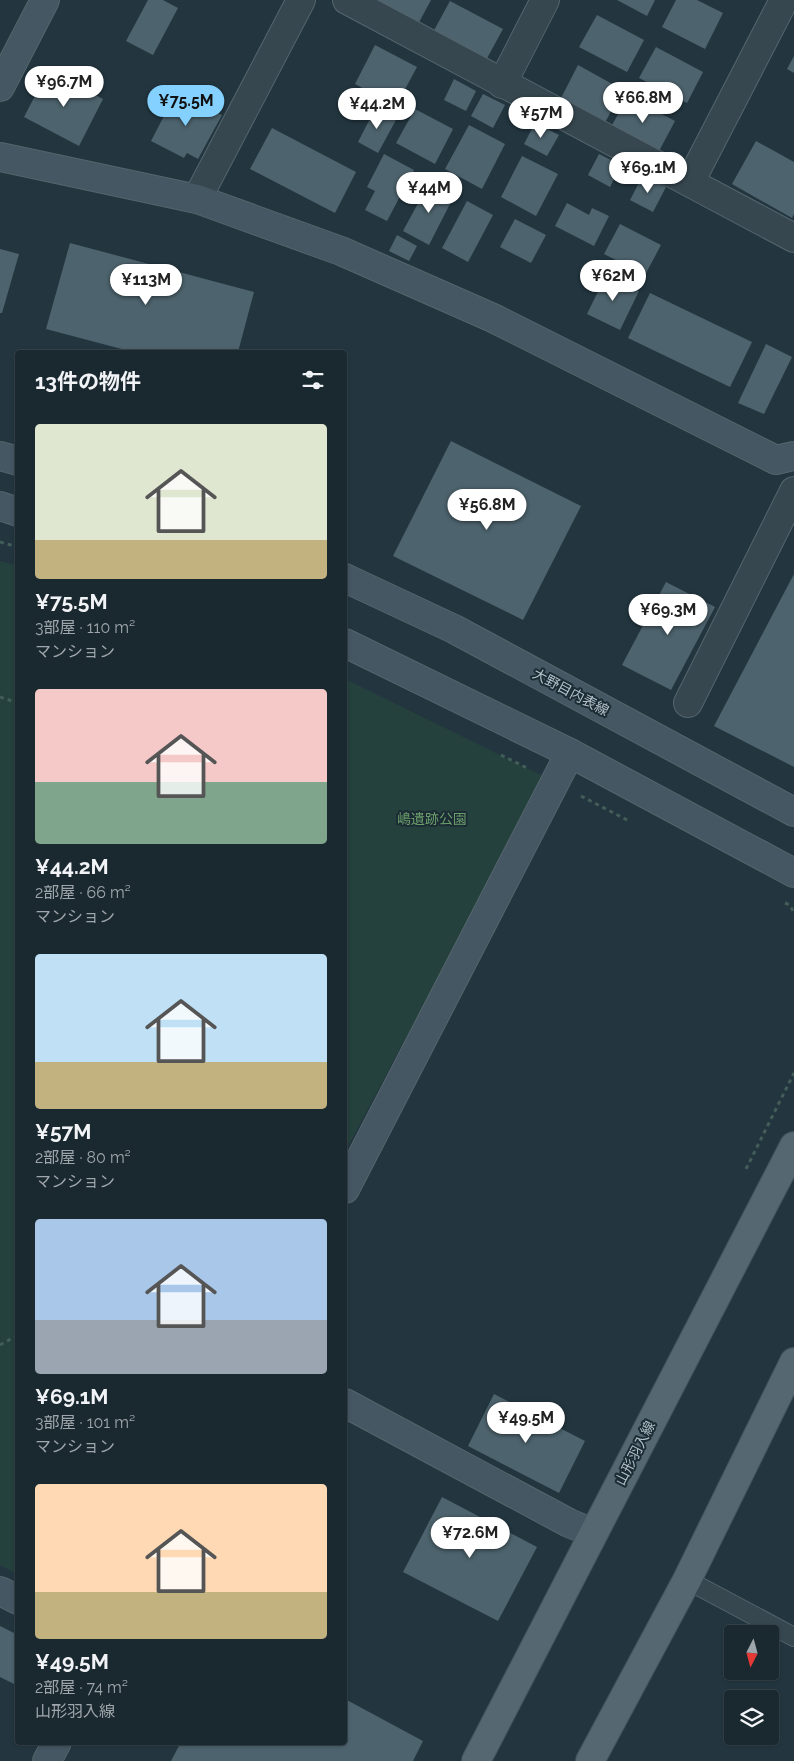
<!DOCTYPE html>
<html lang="ja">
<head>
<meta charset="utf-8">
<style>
	body { margin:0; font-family:Raleway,"Noto Sans JP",sans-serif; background:#233038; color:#f1f3f6; height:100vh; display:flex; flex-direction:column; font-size:19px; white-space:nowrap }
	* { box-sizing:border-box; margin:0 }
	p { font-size:16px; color:#9fa6ab }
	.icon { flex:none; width:28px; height:28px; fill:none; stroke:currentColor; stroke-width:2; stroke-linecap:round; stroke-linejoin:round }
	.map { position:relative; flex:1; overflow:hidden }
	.sheet { position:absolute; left:15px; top:350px; width:332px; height:1395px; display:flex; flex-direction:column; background:#1a2830; border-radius:5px; box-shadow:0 1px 4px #0004,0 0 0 1px #38444c }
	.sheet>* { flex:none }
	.needle { width:32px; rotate:186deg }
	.fabs { position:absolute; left:724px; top:1625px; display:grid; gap:10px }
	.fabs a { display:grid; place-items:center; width:55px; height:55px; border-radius:5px; background:#1a2830; box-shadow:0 1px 4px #0004,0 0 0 1px #38444c; font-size:25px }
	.price { position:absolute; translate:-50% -42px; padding:0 11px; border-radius:18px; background:#fff; color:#222; font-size:16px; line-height:32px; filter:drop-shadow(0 1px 2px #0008) }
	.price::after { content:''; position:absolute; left:50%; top:30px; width:15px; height:11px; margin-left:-8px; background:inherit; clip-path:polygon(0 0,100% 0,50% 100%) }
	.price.on { background:#84d0fe; color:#111 }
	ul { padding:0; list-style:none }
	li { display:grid; align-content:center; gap:10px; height:265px; padding:0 20px }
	li span { display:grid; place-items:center; height:155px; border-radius:5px; color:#555 }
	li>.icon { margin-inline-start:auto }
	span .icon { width:90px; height:90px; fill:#fffc; stroke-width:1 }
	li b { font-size:21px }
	h2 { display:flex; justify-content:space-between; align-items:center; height:60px; padding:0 20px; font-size:21px }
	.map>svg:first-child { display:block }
	.green { fill:#25413d }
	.building { fill:#4d636d }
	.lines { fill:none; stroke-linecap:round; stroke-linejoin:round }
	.lane-casing { stroke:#55656d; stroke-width:20 }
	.street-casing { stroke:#55656d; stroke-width:30 }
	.secondary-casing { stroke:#55656d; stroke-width:30 }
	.primary-casing { stroke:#43535c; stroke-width:30 }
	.path { stroke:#435d59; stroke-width:3; stroke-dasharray:4 4; stroke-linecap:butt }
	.lane { stroke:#374750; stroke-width:18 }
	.street { stroke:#374750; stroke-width:28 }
	.secondary { stroke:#455763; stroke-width:28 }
	.primary { stroke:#556770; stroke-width:28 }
	.labels { text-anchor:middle; stroke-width:4; stroke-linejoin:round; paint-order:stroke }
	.street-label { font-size:14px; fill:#b3c2ca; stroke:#1c2c35 }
	.park-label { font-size:14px; fill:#699d69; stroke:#1c2c35 }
</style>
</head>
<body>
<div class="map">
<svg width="794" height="1761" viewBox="0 0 794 1761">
	<rect width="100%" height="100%" fill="#233640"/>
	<g class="green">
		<polygon points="0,561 18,566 17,1574 0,1565"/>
		<polygon points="345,679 555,782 403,1043 345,1152"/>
	</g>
	<g class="building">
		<polygon points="148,0 163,0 178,8 153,55 126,41"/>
		<polygon points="368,0 431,0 417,26"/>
		<polygon points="617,0 655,0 647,16"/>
		<polygon points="676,0 697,0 723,13 705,49 662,27"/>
		<polygon points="450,1 503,29 485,62 432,34"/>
		<polygon points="597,15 644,40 627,72 579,47"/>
		<polygon points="375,45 417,67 396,106 355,84"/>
		<polygon points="656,47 703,72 687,103 639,78"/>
		<polygon points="794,56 794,73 787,69"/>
		<polygon points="578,65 623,90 603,126 559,102"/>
		<polygon points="48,71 103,99 79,146 24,117"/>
		<polygon points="454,79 476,91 466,111 444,100"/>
		<polygon points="177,91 222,115 198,159 187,153 184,158 151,141"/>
		<polygon points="483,94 505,105 493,128 471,116"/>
		<polygon points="628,96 675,121 658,153 611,127"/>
		<polygon points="376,107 397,118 378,153 358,142"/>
		<polygon points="415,109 453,129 435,164 396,143"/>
		<polygon points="535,123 559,135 547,156 524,144"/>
		<polygon points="469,125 505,144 482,189 445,169"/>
		<polygon points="272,128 356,172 335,213 250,169"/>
		<polygon points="756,141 794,162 794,214 792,218 732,184"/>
		<polygon points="384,154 414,170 387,221 365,210 375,191 367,187"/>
		<polygon points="599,154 621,165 610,187 588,175"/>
		<polygon points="522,156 558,174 536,216 501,197"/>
		<polygon points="643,175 666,187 653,212 630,200"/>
		<polygon points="429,183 454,196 429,245 403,231"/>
		<polygon points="467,201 493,215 468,262 442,248"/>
		<polygon points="567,203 589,215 592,208 609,216 594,246 555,226"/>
		<polygon points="515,219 546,235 531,263 500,247"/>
		<polygon points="620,224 661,245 645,275 604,254"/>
		<polygon points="397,235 417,246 409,261 389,251"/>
		<polygon points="70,243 254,292 238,352 133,352 46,329"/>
		<polygon points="0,249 19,254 2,313 0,313"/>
		<polygon points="606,275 639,291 620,330 587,314"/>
		<polygon points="650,293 752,342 730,387 628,338"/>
		<polygon points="766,344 792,357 764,414 738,403"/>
		<polygon points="451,441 581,506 523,620 393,556"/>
		<polygon points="794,574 794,767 714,726"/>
		<polygon points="666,582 715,607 671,690 622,665"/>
		<polygon points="494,1394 585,1441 559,1493 468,1446"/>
		<polygon points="442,1497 537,1547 498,1621 403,1572"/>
		<polygon points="0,1626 18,1635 18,1686 0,1677"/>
		<polygon points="345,1699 423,1741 413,1761 171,1761 181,1742 345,1742"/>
	</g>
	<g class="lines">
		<defs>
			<polyline id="lane" points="687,1580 794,1637"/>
			<g id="street">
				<polyline points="347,0 794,238"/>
				<polyline points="502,84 545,0"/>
				<polyline points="690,182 784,0"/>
				<polyline points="197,199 301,0"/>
				<polyline points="688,703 794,491"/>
			</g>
			<g id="secondary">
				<polyline points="0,87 45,0"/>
				<polyline points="0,157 197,199 341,251 493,318 776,460 794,456"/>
				<polyline points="0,456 18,461"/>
				<polyline points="0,506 18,512"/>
				<polyline points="345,578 454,629 794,812"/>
				<polyline points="345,643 570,753 794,873"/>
				<polyline points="345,1189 570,753"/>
				<polyline points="345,1403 569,1523 593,1533"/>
				<polyline points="0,1591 18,1600"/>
				<polyline points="47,1761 57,1742"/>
			</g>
			<g id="primary">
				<polyline points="476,1761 794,1146"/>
				<polyline points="590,1761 687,1580 794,1362"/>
			</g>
		</defs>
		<use href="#lane" class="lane-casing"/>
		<use href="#street" class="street-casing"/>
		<use href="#secondary" class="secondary-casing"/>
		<use href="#primary" class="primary-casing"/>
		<g class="path">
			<polyline points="0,542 18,547"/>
			<polyline points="0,697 18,703"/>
			<polyline points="501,755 529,769"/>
			<polyline points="581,796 629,821"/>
			<polyline points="785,903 790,905 794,913"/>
			<polyline points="746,1169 794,1073"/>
			<polyline points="0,1345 18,1335"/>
		</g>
		<use href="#lane" class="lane"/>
		<use href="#street" class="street"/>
		<use href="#secondary" class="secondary"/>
		<use href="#primary" class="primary"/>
	</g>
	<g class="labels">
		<g class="street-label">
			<text transform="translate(571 692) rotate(28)" y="5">大野目内表線</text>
			<text transform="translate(635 1453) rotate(-63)" y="5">山形羽入線</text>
		</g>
		<g class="park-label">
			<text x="432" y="824">嶋遺跡公園</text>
		</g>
	</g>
</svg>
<div class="fabs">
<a><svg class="needle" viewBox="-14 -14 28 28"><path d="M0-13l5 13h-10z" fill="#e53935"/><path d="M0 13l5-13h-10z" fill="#9fa6ab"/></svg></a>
<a><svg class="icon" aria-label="layers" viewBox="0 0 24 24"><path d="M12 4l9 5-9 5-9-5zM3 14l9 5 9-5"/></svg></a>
</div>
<b class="price" style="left:64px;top:108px">¥96.7M</b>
<b class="price" style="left:643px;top:124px">¥66.8M</b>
<b class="price on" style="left:186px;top:127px">¥75.5M</b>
<b class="price" style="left:377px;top:130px">¥44.2M</b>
<b class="price" style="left:541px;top:139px">¥57M</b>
<b class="price" style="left:648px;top:194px">¥69.1M</b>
<b class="price" style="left:429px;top:214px">¥44M</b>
<b class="price" style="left:613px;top:302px">¥62M</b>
<b class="price" style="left:146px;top:306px">¥113M</b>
<b class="price" style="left:487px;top:531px">¥56.8M</b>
<b class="price" style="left:668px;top:636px">¥69.3M</b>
<b class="price" style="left:526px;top:1444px">¥49.5M</b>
<b class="price" style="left:470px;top:1559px">¥72.6M</b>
<section class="sheet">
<h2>13件の物件<svg class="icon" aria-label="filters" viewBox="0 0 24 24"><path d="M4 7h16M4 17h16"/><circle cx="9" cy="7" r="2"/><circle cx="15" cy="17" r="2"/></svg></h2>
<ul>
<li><span style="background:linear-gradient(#dfe7d0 75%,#c2b280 0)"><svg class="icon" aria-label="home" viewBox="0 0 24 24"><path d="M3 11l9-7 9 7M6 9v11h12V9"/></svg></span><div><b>¥75.5M</b><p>3部屋 · 110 m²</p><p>マンション</p></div></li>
<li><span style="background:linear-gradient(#f6c9c9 60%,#7fa58c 0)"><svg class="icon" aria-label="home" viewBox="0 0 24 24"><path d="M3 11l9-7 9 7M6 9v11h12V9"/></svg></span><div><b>¥44.2M</b><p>2部屋 · 66 m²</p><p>マンション</p></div></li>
<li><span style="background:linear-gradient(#bfe0f5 70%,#c2b280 0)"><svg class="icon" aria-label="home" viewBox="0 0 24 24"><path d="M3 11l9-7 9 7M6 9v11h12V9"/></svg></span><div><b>¥57M</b><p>2部屋 · 80 m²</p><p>マンション</p></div></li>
<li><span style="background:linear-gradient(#a9c7e8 65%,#9aa5b1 0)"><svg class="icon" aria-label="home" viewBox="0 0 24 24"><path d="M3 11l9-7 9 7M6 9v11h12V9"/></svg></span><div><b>¥69.1M</b><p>3部屋 · 101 m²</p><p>マンション</p></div></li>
<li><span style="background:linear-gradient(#ffd9b3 70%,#c2b280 0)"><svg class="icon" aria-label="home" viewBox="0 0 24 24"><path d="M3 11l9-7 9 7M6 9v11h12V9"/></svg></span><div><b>¥49.5M</b><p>2部屋 · 74 m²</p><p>山形羽入線</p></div></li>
</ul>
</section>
</div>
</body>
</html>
